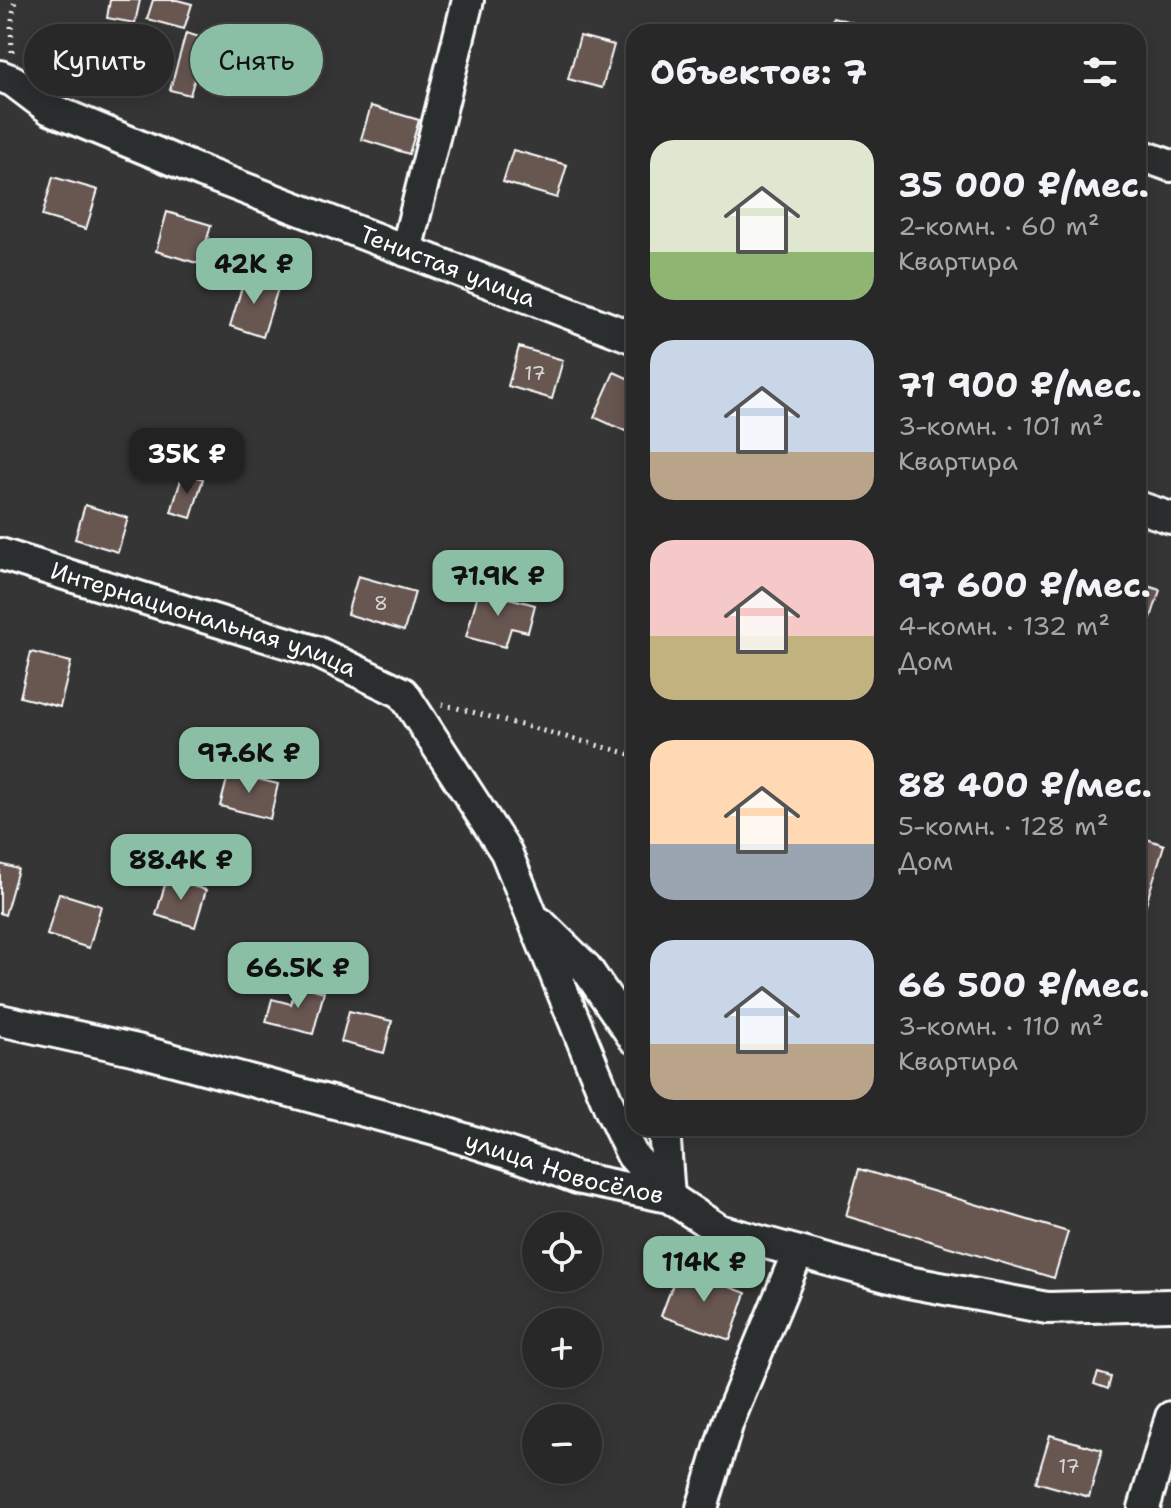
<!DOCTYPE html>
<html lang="ru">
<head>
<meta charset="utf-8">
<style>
	body { margin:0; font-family:"Shantell Sans",sans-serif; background:#343434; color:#f1f3f6; height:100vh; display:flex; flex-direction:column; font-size:30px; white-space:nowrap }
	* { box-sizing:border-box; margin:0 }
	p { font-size:26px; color:#a5a6a8 }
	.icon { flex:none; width:44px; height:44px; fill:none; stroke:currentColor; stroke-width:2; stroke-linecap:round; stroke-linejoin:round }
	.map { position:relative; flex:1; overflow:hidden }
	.sheet { position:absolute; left:626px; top:24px; width:520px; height:1112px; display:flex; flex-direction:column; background:#282828; border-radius:24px; box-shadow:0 4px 20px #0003,0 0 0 2px #444445 }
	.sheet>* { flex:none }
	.banner { position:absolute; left:24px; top:24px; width:482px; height:72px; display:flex; gap:16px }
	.controls { position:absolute; left:522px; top:1212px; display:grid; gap:16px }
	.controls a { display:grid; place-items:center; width:80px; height:80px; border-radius:50%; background:#282828; box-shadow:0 4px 20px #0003,0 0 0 2px #444445; font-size:40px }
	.price { position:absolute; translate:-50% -68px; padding:0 18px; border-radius:16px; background:#8abfa5; color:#111; font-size:26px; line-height:52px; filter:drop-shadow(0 2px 4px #0008) }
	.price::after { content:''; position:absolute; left:50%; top:48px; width:24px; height:18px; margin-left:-12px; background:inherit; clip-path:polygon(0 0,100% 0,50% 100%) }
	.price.selected { background:#222; color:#fff }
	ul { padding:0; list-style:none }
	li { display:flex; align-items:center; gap:24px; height:200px; padding:0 24px }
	li span { display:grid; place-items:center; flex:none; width:224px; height:160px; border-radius:24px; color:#555 }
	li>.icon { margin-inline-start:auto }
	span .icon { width:96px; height:96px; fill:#fffc; stroke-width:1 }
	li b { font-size:34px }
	h2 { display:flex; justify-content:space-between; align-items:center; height:96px; padding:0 24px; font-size:34px }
	.tag { padding:0 28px; border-radius:36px; background:#282828; box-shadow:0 4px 20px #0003,0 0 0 2px #444445; font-size:28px; line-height:72px }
	.tag.selected { background:#8abfa5; color:#111 }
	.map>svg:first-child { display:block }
	.building { fill:#685751; stroke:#fff; stroke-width:2 }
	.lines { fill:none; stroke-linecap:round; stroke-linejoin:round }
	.minor-casing { stroke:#fff; stroke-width:36 }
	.path { stroke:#fff; stroke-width:5; stroke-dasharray:2 6; stroke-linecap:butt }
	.minor { stroke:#2a2d2e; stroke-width:30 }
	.labels { text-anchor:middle; stroke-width:7; stroke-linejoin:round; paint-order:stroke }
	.number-label { font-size:20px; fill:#d9d5d4 }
	.street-label { font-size:24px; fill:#fff; stroke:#2a2d2e }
</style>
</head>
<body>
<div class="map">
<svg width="1171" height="1508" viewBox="0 0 1171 1508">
	<rect width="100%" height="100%" fill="#363535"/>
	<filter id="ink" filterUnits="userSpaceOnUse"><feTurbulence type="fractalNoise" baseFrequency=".0125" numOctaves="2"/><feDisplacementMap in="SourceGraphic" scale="16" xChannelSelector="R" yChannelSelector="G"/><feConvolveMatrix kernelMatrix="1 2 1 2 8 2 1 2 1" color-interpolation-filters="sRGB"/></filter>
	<g filter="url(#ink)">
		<g class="building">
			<polygon points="110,0 140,0 135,23 107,18"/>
			<polygon points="153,0 177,0 192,4 184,29 147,19"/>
			<polygon points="833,17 879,30 878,32 829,32"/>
			<polygon points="115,26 131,30 122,67 106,63"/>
			<polygon points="186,33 206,39 190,95 170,90"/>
			<polygon points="580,36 614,45 602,88 568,79"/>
			<polygon points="371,106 419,120 409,154 361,139"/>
			<polygon points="513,150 567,165 557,198 503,182"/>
			<polygon points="53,177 98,190 86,229 42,216"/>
			<polygon points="167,212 211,225 200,264 156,251"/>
			<polygon points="246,274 279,285 263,337 230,326"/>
			<polygon points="519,347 563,360 552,399 508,386"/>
			<polygon points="614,372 634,381 634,435 594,417"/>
			<polygon points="183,473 203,479 191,518 171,512"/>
			<polygon points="85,505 128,518 118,552 75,539"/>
			<polygon points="358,576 415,592 404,631 347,614"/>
			<polygon points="1138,583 1160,590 1138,658"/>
			<polygon points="479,590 535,605 528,632 511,628 505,647 466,637"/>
			<polygon points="31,652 71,662 60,707 20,697"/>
			<polygon points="229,772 278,784 270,819 220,806"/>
			<polygon points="1138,836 1164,845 1138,930"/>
			<polygon points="0,864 18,869 5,915 0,913"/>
			<polygon points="167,878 206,890 195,927 156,915"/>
			<polygon points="59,893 101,906 89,948 47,935"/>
			<polygon points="296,984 324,992 313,1034 266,1022 272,999 291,1004"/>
			<polygon points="349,1011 392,1021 384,1053 341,1042"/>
			<polygon points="859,1169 1068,1232 1054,1278 846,1216"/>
			<polygon points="679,1268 746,1293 730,1340 661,1316"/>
			<polygon points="1098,1373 1111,1377 1108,1389 1094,1384"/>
			<polygon points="1050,1435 1102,1450 1089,1497 1036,1482"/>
		</g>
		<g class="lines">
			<defs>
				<g id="minor">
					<path id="s1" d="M0 76 13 81 50 109 202 172 634 338"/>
					<polyline points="1138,154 1171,166"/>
					<polyline points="406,251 468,0"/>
					<polyline points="1138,507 1171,518"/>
					<path id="s2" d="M0 554 317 652 403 693 506 852 611 1111 632 1155 669 1197"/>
					<polyline points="540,923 586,968 634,1038"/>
					<path id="s3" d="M0 1020 137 1050 439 1131 529 1160 577 1178 669 1197 719 1230 908 1282 1047 1308 1171 1305"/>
					<polyline points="664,1128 669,1197"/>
					<polyline points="702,1508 728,1422 798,1252"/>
					<polyline points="1144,1508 1171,1417"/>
				</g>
			</defs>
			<use href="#minor" class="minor-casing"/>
			<g class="path">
				<polyline points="12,52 11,26 15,0"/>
				<polyline points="442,704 634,755"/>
			</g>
			<use href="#minor" class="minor"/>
		</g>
	</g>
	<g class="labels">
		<g class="number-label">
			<text x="535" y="380">17</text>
			<text x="381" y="610">8</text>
			<text x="1069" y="1473">17</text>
		</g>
		<g class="street-label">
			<text dy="8" stroke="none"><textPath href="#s1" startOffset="488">Тенистая улица</textPath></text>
			<text dy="8" stroke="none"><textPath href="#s2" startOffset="214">Интернациональная улица</textPath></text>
			<text dy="8" stroke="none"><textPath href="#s3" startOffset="584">улица Новосёлов</textPath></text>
		</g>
	</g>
</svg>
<div class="controls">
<a><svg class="icon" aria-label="locate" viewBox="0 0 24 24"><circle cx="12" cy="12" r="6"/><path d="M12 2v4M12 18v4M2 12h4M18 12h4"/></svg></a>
<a>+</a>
<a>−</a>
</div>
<b class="price" style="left:254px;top:306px">42K ₽</b>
<b class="price selected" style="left:187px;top:496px">35K ₽</b>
<b class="price" style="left:498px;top:618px">71.9K ₽</b>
<b class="price" style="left:249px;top:795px">97.6K ₽</b>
<b class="price" style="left:181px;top:902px">88.4K ₽</b>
<b class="price" style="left:298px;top:1010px">66.5K ₽</b>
<b class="price" style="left:704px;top:1304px">114K ₽</b>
<div class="banner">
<a class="tag">Купить</a>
<a class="tag selected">Снять</a>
</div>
<section class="sheet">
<h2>Объектов: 7<svg class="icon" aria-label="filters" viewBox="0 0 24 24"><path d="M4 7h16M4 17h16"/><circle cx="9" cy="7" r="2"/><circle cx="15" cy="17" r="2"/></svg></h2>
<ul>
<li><span style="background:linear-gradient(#dfe7d0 70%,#8fb573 0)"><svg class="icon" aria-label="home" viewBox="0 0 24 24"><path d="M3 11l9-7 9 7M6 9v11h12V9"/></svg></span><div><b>35 000 ₽/мес.</b><p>2-комн. · 60 m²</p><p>Квартира</p></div></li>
<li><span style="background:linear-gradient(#c9d6e8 70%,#b9a48a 0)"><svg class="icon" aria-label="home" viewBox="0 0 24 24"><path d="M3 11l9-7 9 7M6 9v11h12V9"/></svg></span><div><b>71 900 ₽/мес.</b><p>3-комн. · 101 m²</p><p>Квартира</p></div></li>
<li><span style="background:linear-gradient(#f6c9c9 60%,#c2b280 0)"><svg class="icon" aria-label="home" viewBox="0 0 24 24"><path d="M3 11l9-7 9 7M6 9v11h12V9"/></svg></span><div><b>97 600 ₽/мес.</b><p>4-комн. · 132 m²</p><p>Дом</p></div></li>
<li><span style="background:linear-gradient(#ffd9b3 65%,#9aa5b1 0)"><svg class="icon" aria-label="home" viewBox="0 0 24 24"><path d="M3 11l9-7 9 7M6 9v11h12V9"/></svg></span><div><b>88 400 ₽/мес.</b><p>5-комн. · 128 m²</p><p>Дом</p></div></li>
<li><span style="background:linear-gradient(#c9d6e8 65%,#b9a48a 0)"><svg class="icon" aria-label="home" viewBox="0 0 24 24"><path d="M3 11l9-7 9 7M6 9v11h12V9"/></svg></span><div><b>66 500 ₽/мес.</b><p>3-комн. · 110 m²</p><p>Квартира</p></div></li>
</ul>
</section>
</div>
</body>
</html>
